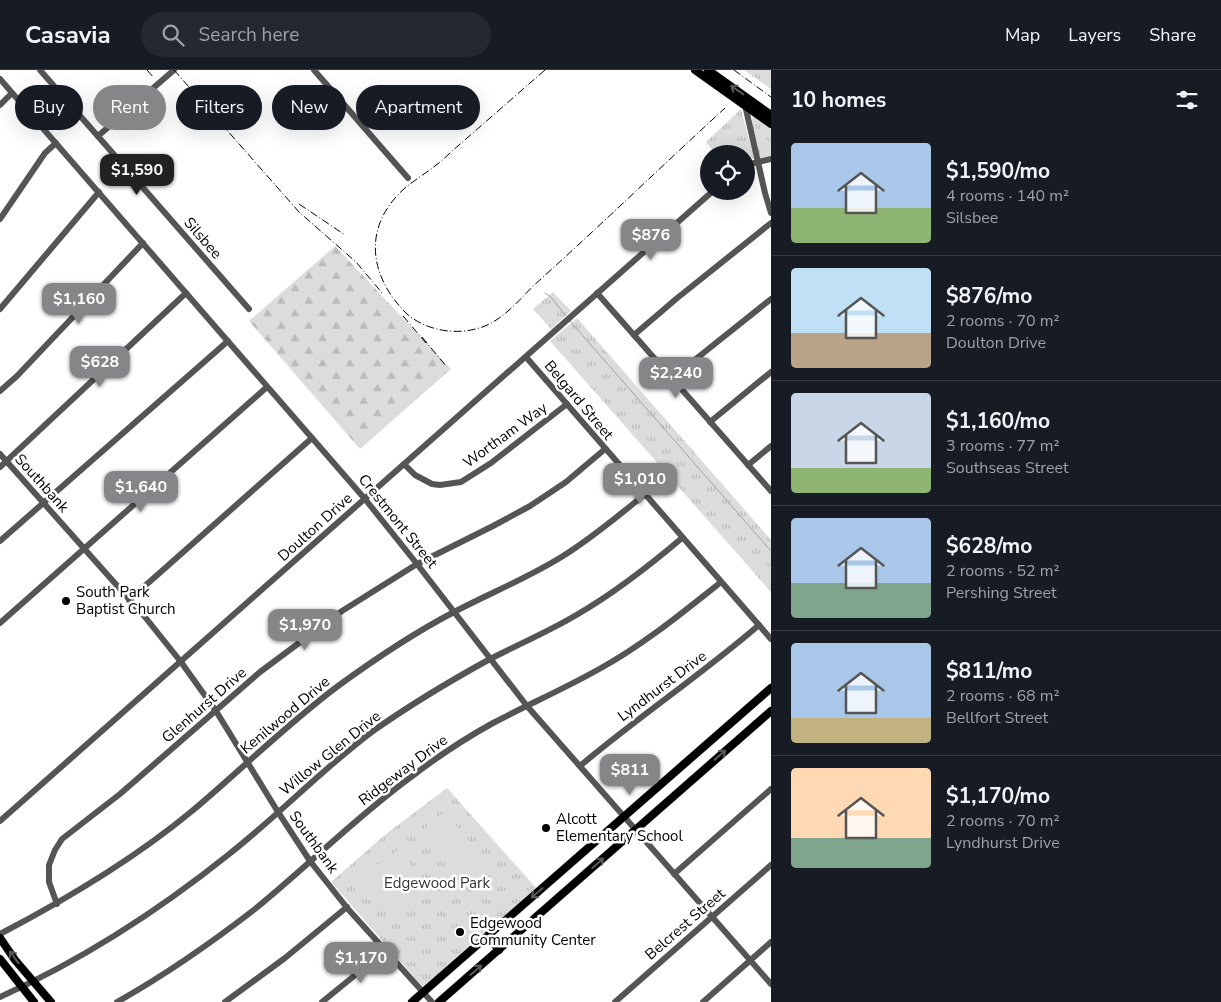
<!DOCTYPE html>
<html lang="en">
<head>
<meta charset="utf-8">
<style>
	body { margin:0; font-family:"Nunito Sans",sans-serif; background:#242831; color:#f1f3f6; height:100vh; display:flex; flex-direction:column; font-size:19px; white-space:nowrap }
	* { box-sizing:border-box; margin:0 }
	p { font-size:16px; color:#9ea1a6 }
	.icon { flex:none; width:28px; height:28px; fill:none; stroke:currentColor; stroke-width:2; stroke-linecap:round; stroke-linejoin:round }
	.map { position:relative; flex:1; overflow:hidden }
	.details { display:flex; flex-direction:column; background:#171b24; width:450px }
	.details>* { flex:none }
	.guide { position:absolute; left:15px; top:15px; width:475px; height:45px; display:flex; gap:10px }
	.tools { position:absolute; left:700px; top:75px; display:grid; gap:10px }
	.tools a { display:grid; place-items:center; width:55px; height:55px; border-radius:50%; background:#171b24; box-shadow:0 5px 20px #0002; font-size:25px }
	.price { position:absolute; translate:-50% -42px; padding:0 11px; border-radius:10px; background:#858687; color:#fff; font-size:16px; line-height:32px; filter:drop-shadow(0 1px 2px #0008) }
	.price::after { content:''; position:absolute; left:50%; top:30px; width:15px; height:11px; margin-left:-8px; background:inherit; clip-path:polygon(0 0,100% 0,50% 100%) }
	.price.active { background:#222; color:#fff }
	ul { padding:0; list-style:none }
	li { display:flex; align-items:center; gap:15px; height:125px; padding:0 20px }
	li+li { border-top:1px solid #363941 }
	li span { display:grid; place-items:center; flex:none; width:140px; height:100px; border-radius:5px; color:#555 }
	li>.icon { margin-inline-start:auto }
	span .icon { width:60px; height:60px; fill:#fffc; stroke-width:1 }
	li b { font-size:21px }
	h2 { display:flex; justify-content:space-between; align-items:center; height:60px; padding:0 20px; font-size:21px }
	.tag { padding:0 18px; border-radius:22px; background:#171b24; box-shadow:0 5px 20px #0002; font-size:18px; line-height:45px }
	.tag.active { background:#858687; color:#fff }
	header { display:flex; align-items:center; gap:30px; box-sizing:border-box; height:70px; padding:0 25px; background:#171b24; border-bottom:1px solid #363941 }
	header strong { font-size:24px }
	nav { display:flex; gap:28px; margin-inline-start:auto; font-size:18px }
	.search { width:350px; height:45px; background:#242831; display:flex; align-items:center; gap:12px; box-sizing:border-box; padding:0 18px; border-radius:28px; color:#9ea1a6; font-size:19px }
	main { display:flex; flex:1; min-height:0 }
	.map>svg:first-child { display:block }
	.grass { fill:url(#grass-tufts) }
	.forest { fill:url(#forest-firs) }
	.pitch { fill:#dcdcdc }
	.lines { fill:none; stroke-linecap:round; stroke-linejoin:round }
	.stream { stroke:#a3a3a3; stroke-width:1 }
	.major-casing { stroke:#dbdbdb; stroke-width:9 }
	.minor { stroke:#555; stroke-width:6 }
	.major { stroke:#000; stroke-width:8 }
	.rail { stroke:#000; stroke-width:1; stroke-dasharray:8 2.5 1 2.5; stroke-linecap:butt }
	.oneway { stroke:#595959 }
	.poi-dot { fill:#000; stroke:#fff; stroke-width:2 }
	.labels { text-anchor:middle; stroke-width:5; stroke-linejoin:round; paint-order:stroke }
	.street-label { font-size:15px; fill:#000; stroke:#fff }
	.poi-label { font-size:15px; fill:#000; stroke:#fff; text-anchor:start }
	.park-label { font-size:15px; fill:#333; stroke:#fff }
</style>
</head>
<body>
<header>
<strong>Casavia</strong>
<div class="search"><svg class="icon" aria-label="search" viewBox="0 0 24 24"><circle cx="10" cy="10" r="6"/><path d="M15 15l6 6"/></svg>Search here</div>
<nav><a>Map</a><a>Layers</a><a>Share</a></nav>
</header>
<main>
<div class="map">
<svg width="771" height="932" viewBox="0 0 771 932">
	<defs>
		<pattern id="grass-tufts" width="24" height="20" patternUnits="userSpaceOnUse" patternTransform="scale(1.25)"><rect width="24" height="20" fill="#dcdcdc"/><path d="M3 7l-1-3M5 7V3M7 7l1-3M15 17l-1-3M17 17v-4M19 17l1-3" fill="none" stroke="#bbb"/></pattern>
		<pattern id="forest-firs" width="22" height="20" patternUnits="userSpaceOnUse" patternTransform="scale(1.25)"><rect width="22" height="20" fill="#dcdcdc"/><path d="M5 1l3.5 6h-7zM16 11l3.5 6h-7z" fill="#bbb"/></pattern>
	</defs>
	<rect width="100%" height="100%" fill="#fff"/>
	<g class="grass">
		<polygon points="744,0 771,0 771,19"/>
		<polygon points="741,39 754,88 752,90 746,92 746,84 716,84 706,72"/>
		<polygon points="753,46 771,59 771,86 760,88 751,53"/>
		<polygon points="553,222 571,241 551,259 533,239"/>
		<polygon points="577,248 771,470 771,522 550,271"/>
		<polygon points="447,718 537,819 425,916 422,916 331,812 386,764"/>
	</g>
	<polygon class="forest" points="335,176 451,299 360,379 249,251"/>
	<g class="pitch">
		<polygon points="444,742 486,790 462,811 420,763"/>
		<polygon points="401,778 412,799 411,829 391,847 359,817 361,807"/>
	</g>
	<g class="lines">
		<g class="stream">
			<polyline points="545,223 550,226 566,246"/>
			<polyline points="570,251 771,481"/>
		</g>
		<defs>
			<g id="major">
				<polyline points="695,0 771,54"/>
				<polyline points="708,0 771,45"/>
				<polyline points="488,866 499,880"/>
				<polyline points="0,868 15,890 51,932"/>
				<polyline points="0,889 34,932"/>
				<polyline points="412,932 771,618"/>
				<polyline points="439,932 771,641"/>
			</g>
		</defs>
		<use href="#major" class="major-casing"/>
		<g class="minor">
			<polyline points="40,0 249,239"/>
			<polyline points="314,0 408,108"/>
			<polyline points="0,9 365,429 417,494 527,636 771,914"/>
			<polyline points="0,35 12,23"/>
			<polyline points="745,35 765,123 771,143"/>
			<polyline points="98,66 174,0"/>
			<polyline points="746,95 771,89"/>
			<polyline points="0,149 45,83 56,73"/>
			<polyline points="597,223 771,421"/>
			<polyline points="0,239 99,122"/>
			<polyline points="634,265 676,229 771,153"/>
			<polyline points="526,287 771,569"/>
			<polyline points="672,308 771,229"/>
			<polyline points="0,321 17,306 143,173"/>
			<polyline points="710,352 771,302"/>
			<polyline points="0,384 145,547 181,592 216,641 278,742 310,791 348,839 432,932"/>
			<polyline points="404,394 415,405 432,414 440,415 461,412 491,393 567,334"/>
			<polyline points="748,395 771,376"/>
			<polyline points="0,397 186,223"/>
			<polyline points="0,471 228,271"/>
			<polyline points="129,530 312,368"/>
			<polyline points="0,553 267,317"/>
			<path d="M580 696C638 647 701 605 759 555"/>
			<polyline points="0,751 713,121"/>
			<polyline points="674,804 771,719"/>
			<polyline points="57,834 49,812 49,795 55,780 62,769 120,724 260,602 342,541 417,494 493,456 530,436 566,412 605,379"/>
			<path d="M0 864C67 829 133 790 192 741 241 700 287 654 338 616 375 589 414 563 454 542 490 523 528 508 563 486 592 468 618 446 644 425"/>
			<path d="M0 927C82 890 158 841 228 785 278 746 322 699 373 661 410 635 450 611 490 589 519 574 550 561 578 544 616 522 649 496 682 468"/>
			<path d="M117 932C165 905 211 873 255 839 308 796 356 747 411 707 437 687 464 669 493 653 529 634 566 618 601 598 644 574 682 543 721 512"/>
			<polyline points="225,932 285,888 347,837"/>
			<polyline points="322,932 386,880"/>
			<polyline points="615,932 771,795"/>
			<polyline points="703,932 771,872"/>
		</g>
		<use href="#major" class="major"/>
		<g class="rail">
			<polyline points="147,0 154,8"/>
			<polyline points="174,0 299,142 356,192 383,224"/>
			<path d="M545 0C514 27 482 55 451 82 445 88 438 94 431 99 419 108 405 116 396 127 362 165 373 211 407 244 428 262 460 266 485 256 509 246 523 224 542 208 604 152 664 94 725 38"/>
			<polyline points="734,0 771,27"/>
			<polyline points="299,134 345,165"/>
			<polyline points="403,246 426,273"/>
			<polyline points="422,267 446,296"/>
		</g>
	</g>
	<defs><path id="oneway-shaft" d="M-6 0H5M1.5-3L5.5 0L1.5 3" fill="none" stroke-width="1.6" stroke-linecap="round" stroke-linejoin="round" transform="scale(1.25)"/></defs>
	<g class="oneway">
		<use href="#oneway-shaft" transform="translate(737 20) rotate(-145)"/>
		<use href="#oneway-shaft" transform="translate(720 685) rotate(-41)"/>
		<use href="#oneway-shaft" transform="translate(598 793) rotate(-41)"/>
		<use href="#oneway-shaft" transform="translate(537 823) rotate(139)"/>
		<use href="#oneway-shaft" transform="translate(14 887) rotate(-126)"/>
		<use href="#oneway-shaft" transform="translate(476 900) rotate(-41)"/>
	</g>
	<g class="poi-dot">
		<circle cx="66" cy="531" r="5"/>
		<circle cx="546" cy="758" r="5"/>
		<circle cx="460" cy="862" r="5"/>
	</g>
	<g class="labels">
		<g class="street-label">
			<text transform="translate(203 168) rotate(49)" y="5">Silsbee</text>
			<text transform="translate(579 330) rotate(50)" y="5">Belgard Street</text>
			<text transform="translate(505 365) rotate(-36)" y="5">Wortham Way</text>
			<text transform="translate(42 413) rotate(48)" y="5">Southbank</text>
			<text transform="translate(398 451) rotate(51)" y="5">Crestmont Street</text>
			<text transform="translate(315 457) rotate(-42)" y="5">Doulton Drive</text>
			<text transform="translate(662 616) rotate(-37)" y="5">Lyndhurst Drive</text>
			<text transform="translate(204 635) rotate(-41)" y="5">Glenhurst Drive</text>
			<text transform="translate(285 645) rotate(-40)" y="5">Kenilwood Drive</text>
			<text transform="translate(330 683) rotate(-39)" y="5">Willow Glen Drive</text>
			<text transform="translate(403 700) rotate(-37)" y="5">Ridgeway Drive</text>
			<text transform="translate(314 772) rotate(54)" y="5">Southbank</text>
			<text transform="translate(685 854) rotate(-41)" y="5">Belcrest Street</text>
		</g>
		<g class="poi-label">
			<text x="76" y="527">South Park<tspan x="76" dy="17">Baptist Church</tspan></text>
			<text x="556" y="754">Alcott<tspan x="556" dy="17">Elementary School</tspan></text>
			<text x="470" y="858">Edgewood<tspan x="470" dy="17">Community Center</tspan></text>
		</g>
		<g class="park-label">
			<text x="437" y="818">Edgewood Park</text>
		</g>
	</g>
</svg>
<div class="tools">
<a><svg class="icon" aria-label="locate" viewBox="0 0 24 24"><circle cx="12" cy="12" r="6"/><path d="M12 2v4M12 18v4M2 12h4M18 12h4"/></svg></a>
</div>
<b class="price active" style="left:137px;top:126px">$1,590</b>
<b class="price" style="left:651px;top:191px">$876</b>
<b class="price" style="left:79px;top:255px">$1,160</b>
<b class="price" style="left:100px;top:318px">$628</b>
<b class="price" style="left:676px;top:329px">$2,240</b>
<b class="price" style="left:640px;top:435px">$1,010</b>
<b class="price" style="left:141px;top:443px">$1,640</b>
<b class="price" style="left:305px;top:581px">$1,970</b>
<b class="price" style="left:630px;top:726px">$811</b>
<b class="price" style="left:361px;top:914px">$1,170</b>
<div class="guide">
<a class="tag">Buy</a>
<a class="tag active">Rent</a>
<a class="tag">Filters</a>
<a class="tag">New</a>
<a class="tag">Apartment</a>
</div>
</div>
<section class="details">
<h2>10 homes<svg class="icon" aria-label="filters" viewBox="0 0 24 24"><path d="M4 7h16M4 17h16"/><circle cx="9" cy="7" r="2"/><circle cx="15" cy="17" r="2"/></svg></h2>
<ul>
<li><span style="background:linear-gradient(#a9c7e8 65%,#8fb573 0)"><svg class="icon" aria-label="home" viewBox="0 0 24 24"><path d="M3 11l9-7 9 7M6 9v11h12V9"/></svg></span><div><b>$1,590/mo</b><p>4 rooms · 140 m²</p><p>Silsbee</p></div></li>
<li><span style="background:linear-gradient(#bfe0f5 65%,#b9a48a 0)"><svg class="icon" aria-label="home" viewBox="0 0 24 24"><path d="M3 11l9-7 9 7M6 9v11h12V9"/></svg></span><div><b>$876/mo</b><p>2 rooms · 70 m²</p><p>Doulton Drive</p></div></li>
<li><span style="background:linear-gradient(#c9d6e8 75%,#8fb573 0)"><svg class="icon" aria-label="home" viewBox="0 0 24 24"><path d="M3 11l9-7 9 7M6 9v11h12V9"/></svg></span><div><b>$1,160/mo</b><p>3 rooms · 77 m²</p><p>Southseas Street</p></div></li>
<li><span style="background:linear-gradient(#a9c7e8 65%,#7fa58c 0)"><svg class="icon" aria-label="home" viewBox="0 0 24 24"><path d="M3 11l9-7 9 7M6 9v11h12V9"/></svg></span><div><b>$628/mo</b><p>2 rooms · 52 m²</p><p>Pershing Street</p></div></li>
<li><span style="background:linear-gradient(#a9c7e8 75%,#c2b280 0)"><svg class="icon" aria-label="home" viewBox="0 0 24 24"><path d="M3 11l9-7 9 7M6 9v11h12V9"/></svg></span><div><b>$811/mo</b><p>2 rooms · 68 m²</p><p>Bellfort Street</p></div></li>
<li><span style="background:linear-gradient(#ffd9b3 70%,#7fa58c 0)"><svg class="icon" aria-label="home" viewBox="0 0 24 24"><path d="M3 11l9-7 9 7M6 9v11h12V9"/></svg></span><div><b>$1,170/mo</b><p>2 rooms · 70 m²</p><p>Lyndhurst Drive</p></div></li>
</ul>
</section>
</main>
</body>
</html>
